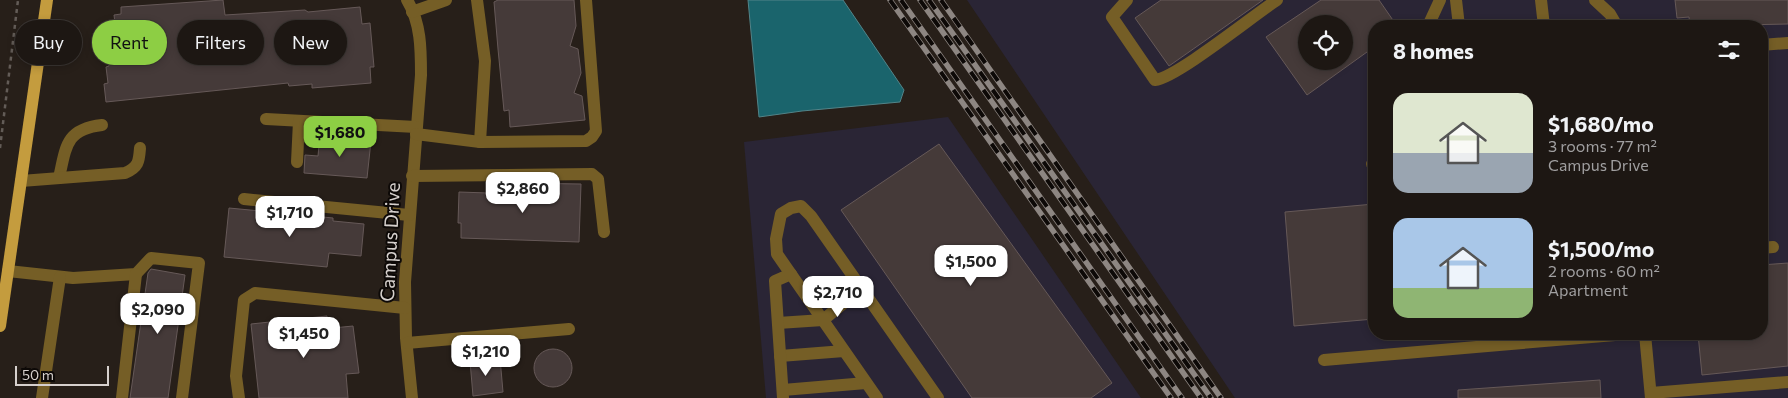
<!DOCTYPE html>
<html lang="en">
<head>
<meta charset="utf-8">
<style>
	body { margin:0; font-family:Commissioner,sans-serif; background:#2a2421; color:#f1f3f6; height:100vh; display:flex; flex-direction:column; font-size:19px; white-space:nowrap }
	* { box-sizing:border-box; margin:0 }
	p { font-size:16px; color:#a09fa0 }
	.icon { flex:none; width:28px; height:28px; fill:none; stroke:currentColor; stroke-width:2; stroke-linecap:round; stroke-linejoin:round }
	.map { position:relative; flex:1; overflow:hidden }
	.details { position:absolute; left:1368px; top:20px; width:400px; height:320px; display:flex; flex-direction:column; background:#1d1713; border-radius:20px; box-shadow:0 2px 8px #0003,0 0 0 1px #3b3633 }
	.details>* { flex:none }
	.hud { position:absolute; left:15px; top:20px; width:475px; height:45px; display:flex; gap:10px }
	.fabs { position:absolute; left:1298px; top:15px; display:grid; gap:10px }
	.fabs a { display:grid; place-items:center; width:55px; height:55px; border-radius:50%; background:#1d1713; box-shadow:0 2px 8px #0003,0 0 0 1px #3b3633; font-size:25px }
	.scale { position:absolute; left:15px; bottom:12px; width:94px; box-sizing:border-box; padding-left:5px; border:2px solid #d6d0cd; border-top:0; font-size:14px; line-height:18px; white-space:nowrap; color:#d6d0cd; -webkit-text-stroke:4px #0d0907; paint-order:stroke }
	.price { position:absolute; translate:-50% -42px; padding:0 11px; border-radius:10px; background:#fff; color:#222; font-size:16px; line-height:32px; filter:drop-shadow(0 1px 2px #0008) }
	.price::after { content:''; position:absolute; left:50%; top:30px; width:15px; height:11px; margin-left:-8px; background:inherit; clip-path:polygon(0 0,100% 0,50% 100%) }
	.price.active { background:#8dce44; color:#111 }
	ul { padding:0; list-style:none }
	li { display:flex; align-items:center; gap:15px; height:125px; padding:0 25px }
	li span { display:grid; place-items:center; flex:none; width:140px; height:100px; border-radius:15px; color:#555 }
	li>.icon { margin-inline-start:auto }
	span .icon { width:60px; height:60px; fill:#fffc; stroke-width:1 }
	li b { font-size:21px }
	h2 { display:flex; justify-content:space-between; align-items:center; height:60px; padding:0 25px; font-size:21px }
	.tag { padding:0 18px; border-radius:22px; background:#1d1713; box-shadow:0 2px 8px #0003,0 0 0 1px #3b3633; font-size:18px; line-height:45px }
	.tag.active { background:#8dce44; color:#111 }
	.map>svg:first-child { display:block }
	.industrial { fill:#2a2535; fill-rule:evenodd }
	.water { fill:#1a646c; stroke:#528489 }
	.building { fill:#453a39; stroke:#665958; fill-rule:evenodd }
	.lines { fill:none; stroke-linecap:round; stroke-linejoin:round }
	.path { stroke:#635c57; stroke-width:2.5; stroke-dasharray:4 4; stroke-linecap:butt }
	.minor { stroke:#755e26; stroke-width:12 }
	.major { stroke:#c49c3e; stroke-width:12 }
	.rail-casing { stroke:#8d8682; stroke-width:5.5 }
	.rail { stroke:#0d0907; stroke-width:4; stroke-dasharray:11; stroke-linecap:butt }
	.labels { text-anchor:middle; stroke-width:4; stroke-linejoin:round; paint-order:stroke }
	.street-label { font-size:19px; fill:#d6d0cd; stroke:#0d0907 }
</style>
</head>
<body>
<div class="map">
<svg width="1788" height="398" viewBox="0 0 1788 398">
	<rect width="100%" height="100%" fill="#271f19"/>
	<g class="industrial">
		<path d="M967 0H1788V398H1235ZM1306 24H1344V61H1306ZM1374 26H1761V334H1374Z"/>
		<polygon points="948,117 1141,398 766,398 744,142"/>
	</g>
	<polygon class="water" points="748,0 843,0 904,90 900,102 802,111 759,117"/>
	<g class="building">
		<polygon points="223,0 225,15 305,10 308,12 360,7 362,24 370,23 374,67 370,67 371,83 312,88 312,84 289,86 288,83 106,102 104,84 108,83 106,67 109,66 108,32 116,31 114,15 121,14 121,7"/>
		<polygon points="498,0 574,0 576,26 570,46 578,49 581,73 574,93 582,96 585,120 510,127 509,110 504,111 498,49 494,2"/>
		<polygon points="1161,0 1263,0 1169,66 1135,18"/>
		<path d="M1321 0H1379L1397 26H1374V47L1307 95 1266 37ZM1306 24H1344V61H1306Z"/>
		<polygon points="1675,0 1788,0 1788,24 1690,26 1689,17 1677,18"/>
		<polygon points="320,135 371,141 367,178 304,173 305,155 318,156"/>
		<polygon points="939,144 1112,383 1091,398 972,398 841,210"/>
		<polygon points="516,183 581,184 579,242 461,238 461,223 458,223 459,192 516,194"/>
		<polygon points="1374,204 1374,319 1294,326 1285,212"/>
		<polygon points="229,208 333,218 333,221 364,224 361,256 329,253 327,267 224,257"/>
		<polygon points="1788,263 1788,366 1702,375 1698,334 1761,334 1761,265"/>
		<polygon points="151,269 185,275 168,398 130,398 148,273"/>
		<polygon points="327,316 327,321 333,328 353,326 359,373 346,374 348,398 259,398 251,324"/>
		<circle cx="553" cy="368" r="19"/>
		<polygon points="500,358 503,392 473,396 470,361"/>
		<polygon points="1600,380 1601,398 1458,398 1458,390"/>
	</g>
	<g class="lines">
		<polyline class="path" points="0,148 18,0"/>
		<g class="minor">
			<path d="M407 0C421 23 421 49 421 75L405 282 406 338 412 398"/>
			<polyline points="477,0 485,61 480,142"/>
			<path d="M1127 0 1112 17 1155 80C1176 78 1254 15 1277 0"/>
			<polyline points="1456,0 1459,26"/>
			<polyline points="1541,0 1544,26"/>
			<polyline points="1595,0 1610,14 1617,26"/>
			<polyline points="412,12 446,0"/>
			<polyline points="1428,26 1440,0"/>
			<polyline points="1761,45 1788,43"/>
			<polyline points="266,119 416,127"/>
			<polyline points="416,134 480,142 586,141 592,137 596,131 586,0"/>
			<polyline points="297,162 299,121"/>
			<polyline points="1372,164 1374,163"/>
			<polyline points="412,176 592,174 598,179 604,232"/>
			<path d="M59 178C66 146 66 129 102 125"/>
			<path d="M21 181 125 173C139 167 139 161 140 148"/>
			<polyline points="244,199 409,215"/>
			<polyline points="1761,248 1773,247"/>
			<polyline points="8,271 73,278 136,274 151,258 199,263 182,398"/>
			<polyline points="778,323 823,320 862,288"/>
			<polyline points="1645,334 1651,398"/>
			<polyline points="407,343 569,329"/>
			<polyline points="780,356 844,351"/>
			<polyline points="1324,360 1627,334"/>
			<polyline points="783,390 866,383"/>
			<polyline points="1651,393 1788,382"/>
			<polyline points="42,398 60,277"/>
			<polyline points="122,398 136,274"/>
			<polyline points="239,398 236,376 244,300 255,293 405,308"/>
			<polyline points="783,398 775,281 791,274"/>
			<polyline points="877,398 777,254 776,239 781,214 791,208 801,206 811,216 938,398"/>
		</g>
		<polyline class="major" points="0,326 47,0"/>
		<defs>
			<g id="rail">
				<polyline points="890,0 1171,398"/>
				<polyline points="901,0 1182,398"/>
				<polyline points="920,0 1201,398"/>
				<polyline points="929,0 1211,398"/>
				<polyline points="941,0 1221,398"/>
			</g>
		</defs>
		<use href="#rail" class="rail-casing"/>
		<use href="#rail" class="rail"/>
	</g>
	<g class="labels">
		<g class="street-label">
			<text transform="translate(390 242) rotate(-87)" y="7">Campus Drive</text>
		</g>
	</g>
</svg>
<div class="fabs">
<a><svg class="icon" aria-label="locate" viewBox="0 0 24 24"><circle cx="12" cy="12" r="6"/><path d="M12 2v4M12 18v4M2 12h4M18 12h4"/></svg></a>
</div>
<div class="scale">50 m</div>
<b class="price active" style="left:340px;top:158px">$1,680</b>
<b class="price" style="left:523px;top:214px">$2,860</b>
<b class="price" style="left:290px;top:238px">$1,710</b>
<b class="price" style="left:971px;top:287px">$1,500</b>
<b class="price" style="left:838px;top:318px">$2,710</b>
<b class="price" style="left:158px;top:335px">$2,090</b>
<b class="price" style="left:304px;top:359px">$1,450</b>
<b class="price" style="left:486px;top:377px">$1,210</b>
<div class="hud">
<a class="tag">Buy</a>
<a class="tag active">Rent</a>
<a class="tag">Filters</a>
<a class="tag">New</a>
</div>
<section class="details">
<h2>8 homes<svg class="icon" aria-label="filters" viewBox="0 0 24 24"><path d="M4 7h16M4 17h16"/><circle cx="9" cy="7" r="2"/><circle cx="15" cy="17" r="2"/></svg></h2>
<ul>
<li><span style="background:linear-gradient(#dfe7d0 60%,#9aa5b1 0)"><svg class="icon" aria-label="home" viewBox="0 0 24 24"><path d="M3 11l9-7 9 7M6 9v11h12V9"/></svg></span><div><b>$1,680/mo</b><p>3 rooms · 77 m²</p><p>Campus Drive</p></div></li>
<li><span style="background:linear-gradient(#a9c7e8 70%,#8fb573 0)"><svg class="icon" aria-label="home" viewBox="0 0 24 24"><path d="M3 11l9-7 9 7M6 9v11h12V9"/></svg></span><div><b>$1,500/mo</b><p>2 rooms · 60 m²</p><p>Apartment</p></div></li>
</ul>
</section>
</div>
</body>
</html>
